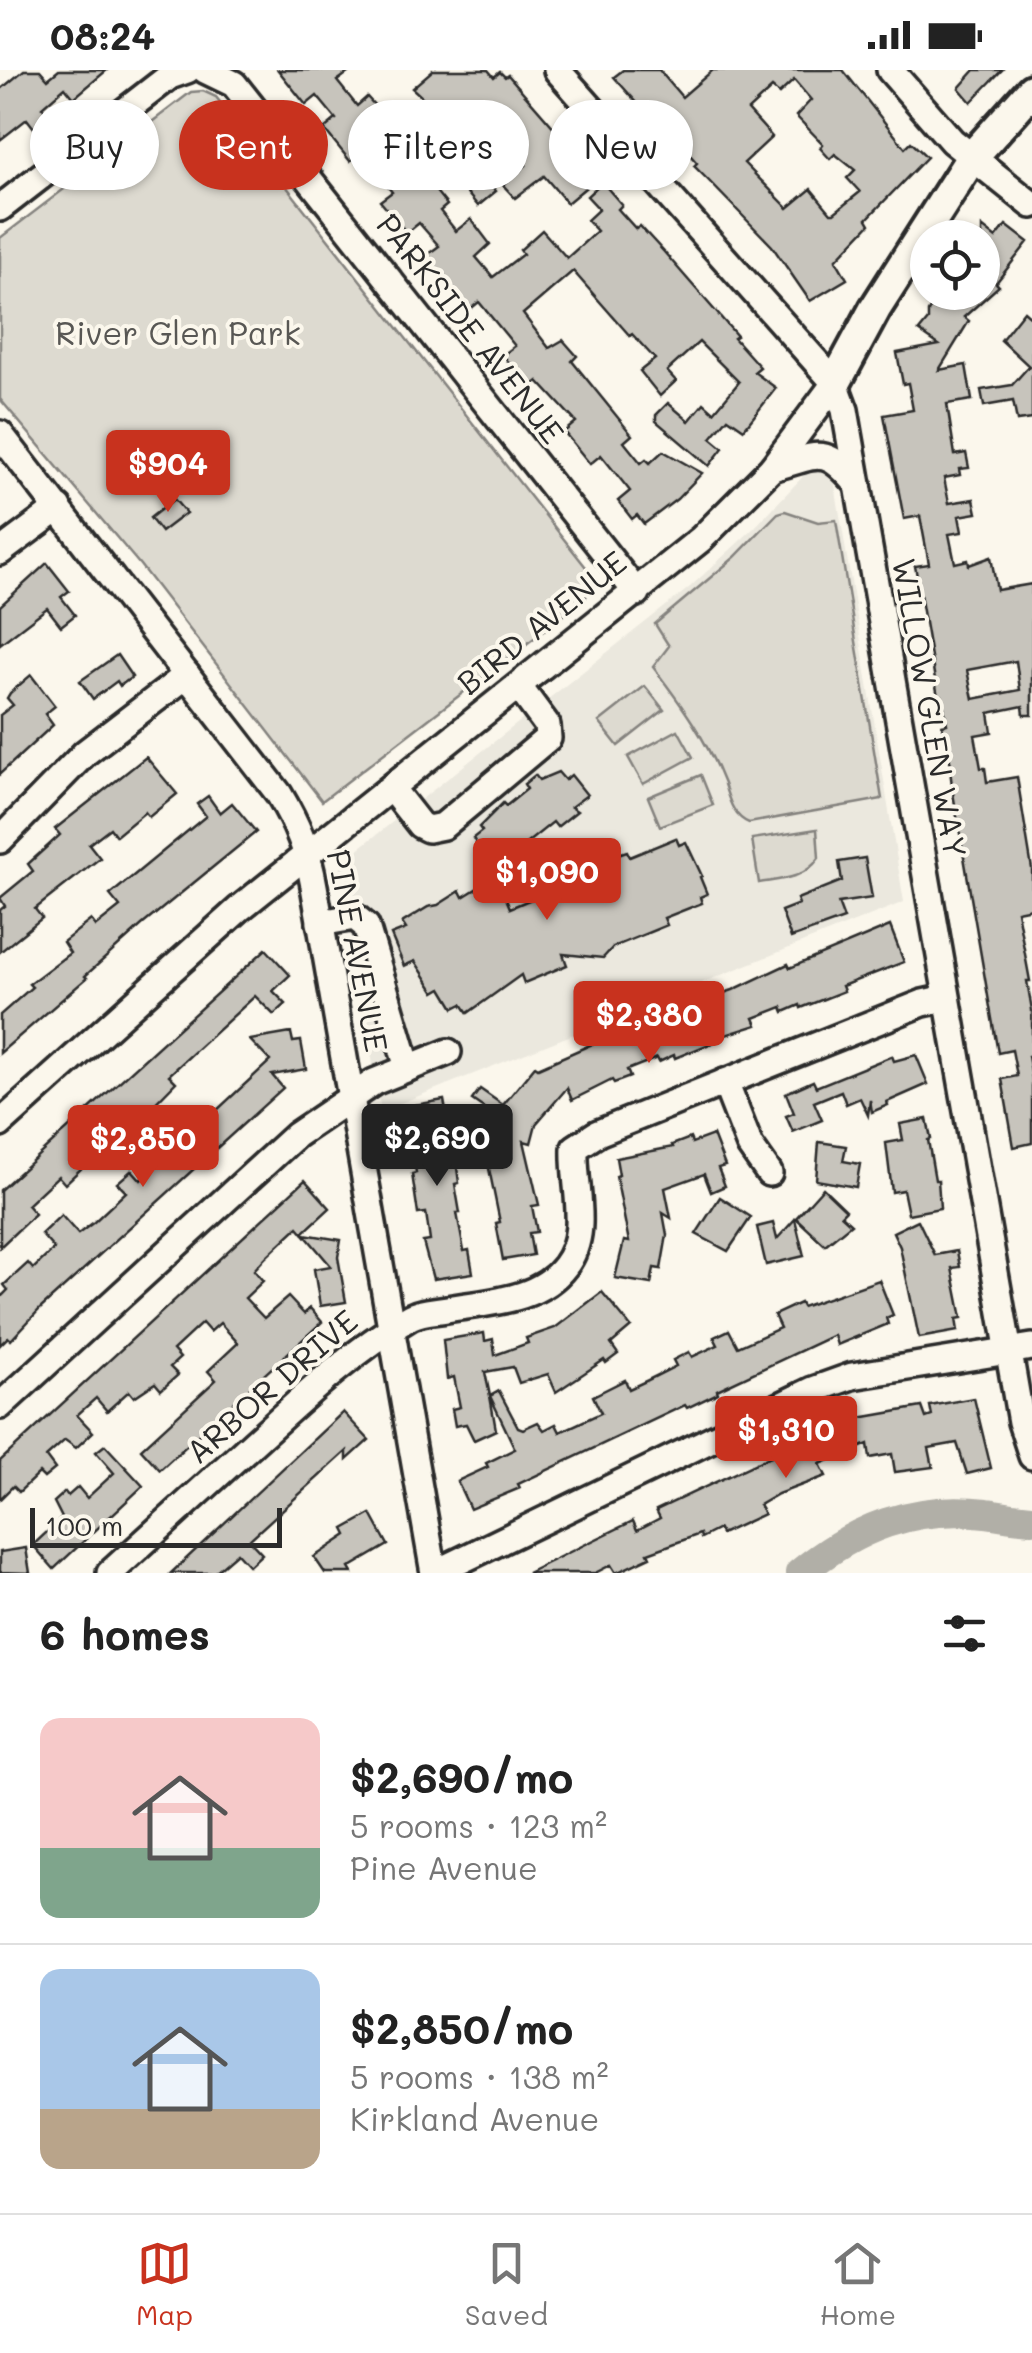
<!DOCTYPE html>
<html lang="en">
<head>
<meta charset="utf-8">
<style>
	body { margin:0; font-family:Mali,sans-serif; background:#f6f6f6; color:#222; height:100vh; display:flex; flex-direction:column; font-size:38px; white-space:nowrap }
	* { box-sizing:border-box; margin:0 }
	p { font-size:32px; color:#767676 }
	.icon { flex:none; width:55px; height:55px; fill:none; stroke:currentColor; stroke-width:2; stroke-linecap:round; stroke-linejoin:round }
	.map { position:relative; height:1503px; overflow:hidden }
	.side { display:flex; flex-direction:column; background:#fff; flex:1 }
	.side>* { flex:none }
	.banner { position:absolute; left:30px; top:30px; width:972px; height:90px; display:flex; gap:20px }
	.controls { position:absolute; left:910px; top:150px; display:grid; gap:20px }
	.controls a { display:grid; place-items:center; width:90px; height:90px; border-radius:50%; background:#fff; box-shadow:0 2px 8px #0004; font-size:50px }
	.scale { position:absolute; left:30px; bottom:25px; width:252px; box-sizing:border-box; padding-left:10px; border:5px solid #2b2b2b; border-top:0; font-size:28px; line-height:35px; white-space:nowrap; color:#2b2b2b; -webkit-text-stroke:8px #fbf7ec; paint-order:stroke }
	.price { position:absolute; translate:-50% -85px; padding:0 22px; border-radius:10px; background:#c8321e; color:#fff; font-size:32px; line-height:65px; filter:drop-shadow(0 2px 5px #0008) }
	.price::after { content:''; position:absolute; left:50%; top:60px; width:30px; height:22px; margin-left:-15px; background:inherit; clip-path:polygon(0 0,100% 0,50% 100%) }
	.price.active { background:#222; color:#fff }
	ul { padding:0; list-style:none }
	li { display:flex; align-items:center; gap:30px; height:250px; padding:0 40px }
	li+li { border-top:2px solid #e0e0e0 }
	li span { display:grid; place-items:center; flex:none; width:280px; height:200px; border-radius:20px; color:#555 }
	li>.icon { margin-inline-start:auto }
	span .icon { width:120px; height:120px; fill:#fffc; stroke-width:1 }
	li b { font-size:42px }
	h2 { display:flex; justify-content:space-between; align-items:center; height:120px; padding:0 40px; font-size:42px }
	.pill { padding:0 35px; border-radius:45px; background:#fff; box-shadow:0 2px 8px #0004; font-size:35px; line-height:90px }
	.pill.active { background:#c8321e; color:#fff }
	.status { display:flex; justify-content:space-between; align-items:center; height:70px; padding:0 50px; background:#fff; direction:ltr }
	.status svg { height:28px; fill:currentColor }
	.dock { display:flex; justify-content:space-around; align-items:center; height:140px; border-top:2px solid #e0e0e0; background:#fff; font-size:28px; color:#767676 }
	.dock a { display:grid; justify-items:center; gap:5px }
	.dock .active { color:#c8321e }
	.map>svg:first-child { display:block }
	.built { fill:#ebe8de }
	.green { fill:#dddad0; stroke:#84827e; stroke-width:2.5 }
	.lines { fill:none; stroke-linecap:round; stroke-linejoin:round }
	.river { stroke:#b1afa7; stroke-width:30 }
	.building { fill:#c7c4bc; stroke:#2b2b2b; stroke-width:2.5; fill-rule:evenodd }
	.minor-casing { stroke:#2b2b2b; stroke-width:32 }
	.major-casing { stroke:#2b2b2b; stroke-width:38 }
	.minor { stroke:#fbf7ec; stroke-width:25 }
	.major { stroke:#fbf7ec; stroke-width:30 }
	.labels { text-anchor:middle; stroke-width:8; stroke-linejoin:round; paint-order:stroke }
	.street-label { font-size:32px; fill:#2b2b2b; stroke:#fbf7ec }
	.park-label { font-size:32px; fill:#585754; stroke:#fbf7ec }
</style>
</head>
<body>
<div class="status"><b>08:24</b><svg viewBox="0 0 49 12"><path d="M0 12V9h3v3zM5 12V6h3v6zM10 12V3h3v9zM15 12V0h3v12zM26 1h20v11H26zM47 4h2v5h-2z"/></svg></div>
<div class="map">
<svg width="1032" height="1503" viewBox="0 0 1032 1503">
	<rect width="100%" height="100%" fill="#fbf7ec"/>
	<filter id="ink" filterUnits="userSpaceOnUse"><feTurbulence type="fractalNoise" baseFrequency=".01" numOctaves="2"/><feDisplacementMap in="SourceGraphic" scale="20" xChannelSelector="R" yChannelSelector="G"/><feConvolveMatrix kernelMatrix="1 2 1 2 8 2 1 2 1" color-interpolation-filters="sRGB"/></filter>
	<g filter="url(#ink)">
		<polygon class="built" points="810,399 828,401 834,409 904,832 381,1041 340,802 342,792 690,517 754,458"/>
		<g class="green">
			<polygon points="203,21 216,27 589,501 591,515 585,529 322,731 140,495 0,329 0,168 191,22"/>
			<path d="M785 441 818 452 836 450 882 729 749 753C733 747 729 729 724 714 707 670 682 635 653 597L669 576 655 554 735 487 778 443Z"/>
			<polygon points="645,616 664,640 618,676 599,652"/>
			<polygon points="678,660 693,687 643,714 628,687"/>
			<polygon points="701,705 713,735 660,756 648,727"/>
			<path d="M817 759 819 788C804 809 783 809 759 813L752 769Z"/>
		</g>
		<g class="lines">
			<path class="river" d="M800 1503C855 1458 914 1434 986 1443 1001 1445 1017 1448 1032 1449"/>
		</g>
		<g class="building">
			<polygon points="24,0 40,0 48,9 59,0 107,0 74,28 65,17 42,37 49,45 34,58 27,49 0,70 0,20"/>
			<polygon points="278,0 352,0 337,11 357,36 367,27 378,39 367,48 397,86 404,82 447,135 440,141 456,161 471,149 490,174 476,187 493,207 523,184 520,180 542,160 567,188 597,161 587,150 599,139 587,126 602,112 622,135 618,139 636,159 640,156 664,182 737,266 734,268 760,297 754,302 776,318 744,359 728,348 711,368 723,378 709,396 656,351 656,345 668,333 689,351 704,333 714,342 739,312 699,272 667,301 676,311 660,326 640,301 655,289 632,264 630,266 573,201 523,244 549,278 563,270 577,286 572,291 632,365 624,372 641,393 646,389 650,393 663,381 702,403 677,429 644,454 637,445 632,449 618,431 630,421 601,385 590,394 564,362 576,352 538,311 529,318 503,285 515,276 479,232 468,241 424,187 439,176 419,153 407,163 380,131 392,122 364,87 359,84 350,91 324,59 336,49 317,26 306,35"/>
			<polygon points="433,0 488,0 494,7 500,2 505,7 508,5 583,91 577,97 591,113 567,133 544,106 515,128 503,115 526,95 502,67 474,94 462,81 483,60 466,37 447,50 412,18"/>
			<path d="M623 0H659L682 27 713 0H843L905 78 911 72 927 87 867 149 870 154 836 190 847 209 810 231 772 176 706 108 694 96 697 93 652 42 648 45 614 7ZM794 10 811 30 796 46 823 74 820 78 830 89 835 84 855 100 847 108 860 122 834 143H831L811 119 788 138 744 93 772 67 748 40 772 18 779 24Z"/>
			<polygon points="975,0 1002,0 971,32 959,18"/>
			<polygon points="485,108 496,121 478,136 467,123"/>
			<path d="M1006 155 1028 172 996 213 999 216 964 247 969 251 939 300 966 295 972 330 947 334 955 385 966 383 969 398 959 399 960 405 944 408 949 433 974 429 977 443 959 446 962 462 949 464 955 493 968 490 969 495 991 487 997 520 1032 514V645H1024L1023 636 989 643 992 662 975 665 981 698H985L987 712 1017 707 1032 799V838L1017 841 1030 911H1027L1032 940V985L1028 986 1032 1008V1073L1014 1077 1002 1009 1017 1006 1012 980 998 983 988 926 953 723 950 700 952 699 942 655 947 654 942 626 938 627 916 501 915 496 929 494 920 446 904 449 884 345 913 340 908 313 903 314 897 283 939 275 919 261 928 250V242L941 222H982V157L996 168ZM1016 591 1020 620 973 629 967 600Z"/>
			<polygon points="1024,241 1032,248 1032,349 1017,351 1013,331 984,336 981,320 1012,315 1029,296 1001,270"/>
			<polygon points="174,429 186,443 161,462 150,448"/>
			<polygon points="47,493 69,521 61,527 75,545 61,556 47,538 0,574 0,536"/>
			<polygon points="117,585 132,607 120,616 117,611 93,629 80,611"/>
			<polygon points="31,605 55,636 45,644 53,655 0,704 0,645 13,635 7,628 10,623"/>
			<polygon points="146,687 177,724 149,747 145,742 116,766 110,758 89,774 100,788 35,839 42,848 0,882 0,840 5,836 0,828 33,801 28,794 60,765 55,759"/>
			<polygon points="558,702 565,710 571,705 587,725 571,737 577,741 557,757 553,752 492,801 473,768 482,761 479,757 503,733 506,736 527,719 524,714 535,705 539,710"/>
			<polygon points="208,726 220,743 232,733 256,762 142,855 85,906 87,908 0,983 0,945 32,917 29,914 70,883 63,872 91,850 96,856 120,837 110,825 206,746 197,734"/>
			<polygon points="676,768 679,775 686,772 702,806 700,807 707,824 700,827 702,833 664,848 667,855 613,877 603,888 563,884 567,895 524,913 521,905 468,943 462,934 454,938 442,918 435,922 415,891 404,896 391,865 406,859 402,853 428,837 438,835 460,821 463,827 497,806 510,838 553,820 550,812 618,784 627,781 630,787"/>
			<polygon points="865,788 872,828 838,833 844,849 791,868 781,841 799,834 797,829 842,811 839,792"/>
			<polygon points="890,856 904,892 842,916 844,921 801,938 800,935 784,942 782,937 754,948 757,955 716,968 717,971 675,988 674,985 659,992 657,988 627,1000 630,1007 614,1013 612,1010 572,1030 567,1018 536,1054 531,1073 524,1071 539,1135 532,1136 537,1162 529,1163 533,1185 503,1190 496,1153 500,1152 486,1084 477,1081 488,1041 472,1030 480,1019 503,1035 535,996 538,998 590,975 618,965 619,968 661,947 668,962 705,947 699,931 733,920 788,894 790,898"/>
			<polygon points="266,879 290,905 273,921 286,934 274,945 255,926 169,1005 176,1012 128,1061 119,1051 83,1084 85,1086 78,1093 82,1098 65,1114 58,1106 27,1135 35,1144 0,1177 0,1120"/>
			<polygon points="291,963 293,972 301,971 306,999 272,1005 283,1018 40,1239 11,1270 8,1267 0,1275 0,1228 8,1220 4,1215 28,1193 33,1199 54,1179 41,1164 61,1145 78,1164 94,1152 126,1122 117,1113 132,1100 141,1110 162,1090 158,1085 179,1066 174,1060 190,1044 201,1055 270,991 250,970"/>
			<polygon points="916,985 928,1014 887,1032 888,1035 872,1042 870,1030 868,1045 860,1028 846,1034 841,1021 814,1032 822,1050 793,1062 786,1046 794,1043 786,1023 813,1011 816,1017 892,986 894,991"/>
			<polygon points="444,1030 448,1052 442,1053 448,1091 456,1090 459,1113 455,1114 460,1143 457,1143 464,1181 469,1180 473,1203 433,1209 423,1172 430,1171 426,1143 418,1144 412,1104 416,1103 412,1074 407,1075 403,1037"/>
			<polygon points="927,1049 931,1069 928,1070 935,1110 938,1110 940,1138 908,1144 903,1120 892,1122 886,1073 903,1070 900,1054"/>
			<polygon points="713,1065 725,1096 718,1098 725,1116 711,1122 704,1104 665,1118 671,1148 663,1143 667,1165 661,1199 654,1198 651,1214 615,1208 624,1171 629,1172 616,1106 619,1105 616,1088 673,1077 672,1075 690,1068 692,1073"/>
			<polygon points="819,1072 846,1076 843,1091 860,1094 856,1117 816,1110"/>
			<polygon points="305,1110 330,1138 303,1163 298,1157 266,1187 254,1200 263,1211 245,1228 264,1248 288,1227 304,1244 310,1238 322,1252 160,1400 141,1379 216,1310 208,1301 238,1273 220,1253 210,1262 202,1253 173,1280 180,1288 170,1297 178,1305 161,1320 155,1313 134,1327 129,1321 107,1341 96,1328 77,1345 93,1362 76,1378 65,1370 46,1387 55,1399 44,1408 39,1403 19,1422 13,1416 0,1429 0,1391"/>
			<polygon points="823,1118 846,1140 841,1145 851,1154 825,1175 796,1148"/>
			<polygon points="720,1127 751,1147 728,1181 696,1164"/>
			<polygon points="795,1149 804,1186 766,1195 757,1157 773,1153 777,1169"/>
			<polygon points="918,1150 935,1185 957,1181 960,1197 952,1198 962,1248 956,1249 958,1261 919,1268 900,1177 893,1162"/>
			<polygon points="304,1164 341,1170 338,1187 346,1232 320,1236 314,1199 331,1196"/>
			<polygon points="879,1210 893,1245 886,1248 888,1254 837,1275 834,1265 717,1320 718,1323 687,1338 685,1335 518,1414 520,1418 470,1439 457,1411 488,1397 486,1393 515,1379 490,1326 496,1360 474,1370 466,1354 455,1356 452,1339 460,1337 454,1307 447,1309 443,1270 484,1263 485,1271 493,1269 495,1285 528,1273 526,1268 555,1258 602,1222 631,1257 611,1274 618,1284 606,1293 604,1290 556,1322 548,1304 519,1313 513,1297 485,1302 490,1326 499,1321 518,1357 523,1359 538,1352 544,1360 556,1354 560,1362 601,1343 593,1326 625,1310 629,1319 648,1310 676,1296 673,1290 689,1282 692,1287 718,1275 714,1267 729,1260 738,1277 780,1258 774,1245 800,1233 802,1237"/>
			<polygon points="974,1328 991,1398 967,1404 957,1373 929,1378 933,1397 895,1402 892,1384 870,1388 868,1374 820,1394 826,1406 778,1424 759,1435 764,1444 721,1464 719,1459 701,1468 700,1464 648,1483 650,1487 616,1503 611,1495 595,1503 527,1503 633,1451 637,1460 660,1448 656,1440 848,1350 922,1337 926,1348 932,1346 930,1336"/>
			<polygon points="343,1342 369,1370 347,1390 347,1381 249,1470 262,1484 249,1496 237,1483 214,1503 171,1503"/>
			<polygon points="105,1375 143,1416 54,1499 33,1475 62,1448 54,1432 65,1422 68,1426 78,1417 87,1428 114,1403 96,1382"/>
			<polygon points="371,1444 388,1475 349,1498 352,1503 325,1503 314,1487 347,1465 344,1459"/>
			<polygon points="26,1478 30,1503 0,1502 0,1482"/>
		</g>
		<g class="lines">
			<defs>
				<g id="minor">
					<polyline points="205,0 234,14 637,523"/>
					<polyline points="557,0 835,313 845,340 1012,1300 1021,1352 1032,1386"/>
					<polyline points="890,0 952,71 1032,135"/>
					<polyline points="0,138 170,6 187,0"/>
					<path d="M0 364 279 724C297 754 308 781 314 816L434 1503"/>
					<path d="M772 398C819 385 824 374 858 415"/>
					<polyline points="0,482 59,438"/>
					<polyline points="391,718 420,755 428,759 443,756 548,668 547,655 519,617"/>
					<polyline points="0,770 85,683 187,605"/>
					<polyline points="320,853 355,847 366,856 408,998"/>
					<polyline points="725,1012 750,1076 769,1103"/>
					<polyline points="0,1054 239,839 701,469 772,398 835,313"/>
					<polyline points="0,1336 296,1065 374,1012 448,982"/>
					<path d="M110 1503C161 1457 211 1411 262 1365 309 1322 355 1280 410 1247 421 1241 435 1241 447 1239 487 1232 538 1232 565 1196 591 1162 573 1117 575 1078L598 1063 923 933 946 928"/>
					<polyline points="435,1503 813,1320 852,1306 1032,1277"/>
				</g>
				<polyline id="major" points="835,313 875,239 972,87 1032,20"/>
			</defs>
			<use href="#minor" class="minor-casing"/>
			<use href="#major" class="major-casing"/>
			<use href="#minor" class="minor"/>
			<use href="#major" class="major"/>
		</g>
	</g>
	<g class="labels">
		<g class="street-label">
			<text transform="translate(470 259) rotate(52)" y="11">PARKSIDE AVENUE</text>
			<text transform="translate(542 553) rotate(-39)" y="11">BIRD AVENUE</text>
			<text transform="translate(929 638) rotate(80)" y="11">WILLOW GLEN WAY</text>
			<text transform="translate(357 881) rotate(79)" y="11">PINE AVENUE</text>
			<text transform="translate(272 1317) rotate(-41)" y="11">ARBOR DRIVE</text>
		</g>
		<g class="park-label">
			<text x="178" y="275">River Glen Park</text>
		</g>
	</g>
</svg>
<div class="controls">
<a><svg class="icon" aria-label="locate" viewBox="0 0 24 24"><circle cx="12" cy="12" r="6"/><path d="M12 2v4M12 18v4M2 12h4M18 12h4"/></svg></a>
</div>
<div class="scale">100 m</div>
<b class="price" style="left:168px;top:445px">$904</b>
<b class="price" style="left:547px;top:853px">$1,090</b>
<b class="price" style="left:649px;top:996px">$2,380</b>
<b class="price active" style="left:437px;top:1119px">$2,690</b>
<b class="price" style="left:143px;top:1120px">$2,850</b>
<b class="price" style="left:786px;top:1411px">$1,310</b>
<div class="banner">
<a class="pill">Buy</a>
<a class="pill active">Rent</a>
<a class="pill">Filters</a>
<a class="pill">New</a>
</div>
</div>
<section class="side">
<h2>6 homes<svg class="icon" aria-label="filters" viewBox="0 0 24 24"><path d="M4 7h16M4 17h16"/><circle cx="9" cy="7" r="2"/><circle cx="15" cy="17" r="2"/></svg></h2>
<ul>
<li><span style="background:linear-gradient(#f6c9c9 65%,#7fa58c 0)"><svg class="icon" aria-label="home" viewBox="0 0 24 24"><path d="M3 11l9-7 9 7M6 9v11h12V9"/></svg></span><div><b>$2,690/mo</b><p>5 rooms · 123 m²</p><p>Pine Avenue</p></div></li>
<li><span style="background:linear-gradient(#a9c7e8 70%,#b9a48a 0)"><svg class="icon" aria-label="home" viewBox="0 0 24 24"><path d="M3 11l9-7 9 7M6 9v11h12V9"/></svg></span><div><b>$2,850/mo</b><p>5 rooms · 138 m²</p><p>Kirkland Avenue</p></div></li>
</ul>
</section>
<nav class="dock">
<a class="active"><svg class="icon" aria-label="map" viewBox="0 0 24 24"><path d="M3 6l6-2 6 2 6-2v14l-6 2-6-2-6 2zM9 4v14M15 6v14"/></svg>Map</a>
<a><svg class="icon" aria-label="saved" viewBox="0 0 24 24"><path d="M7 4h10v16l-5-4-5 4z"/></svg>Saved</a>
<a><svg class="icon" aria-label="home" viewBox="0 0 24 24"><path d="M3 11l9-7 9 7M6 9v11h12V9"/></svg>Home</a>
</nav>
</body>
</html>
